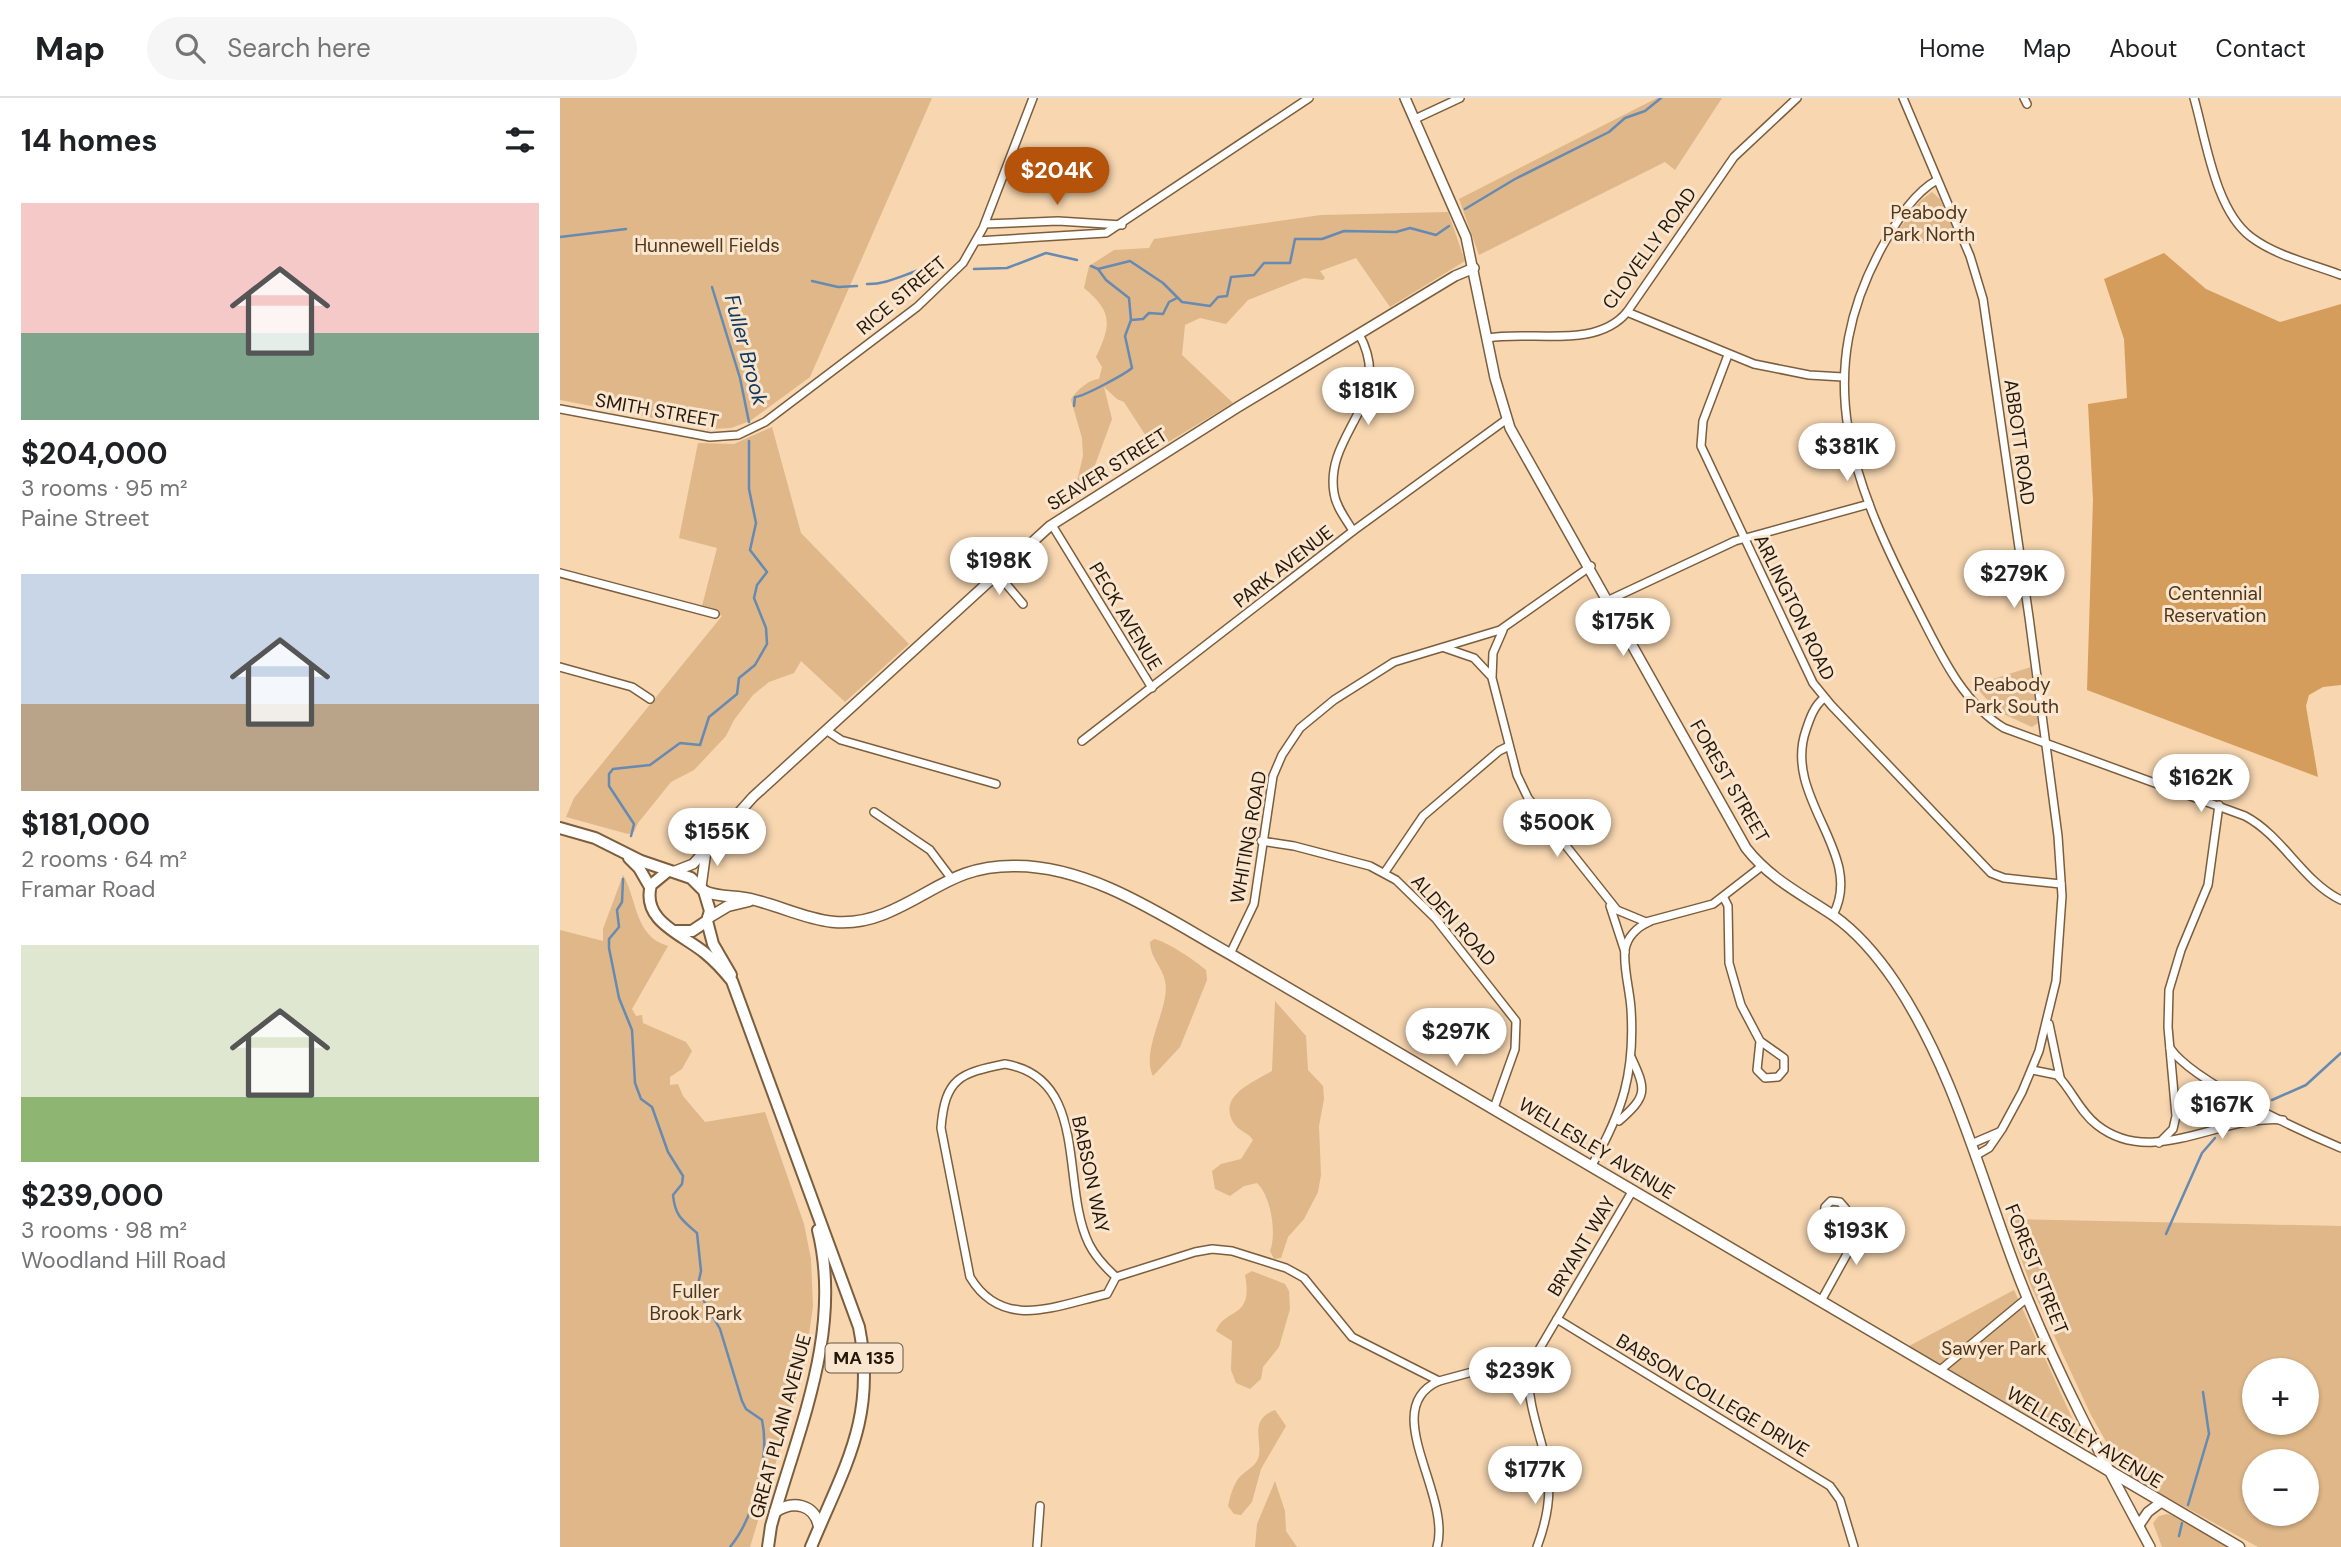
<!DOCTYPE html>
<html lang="en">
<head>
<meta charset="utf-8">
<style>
	body { margin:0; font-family:"DM Sans",sans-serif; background:#f6f6f6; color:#202124; height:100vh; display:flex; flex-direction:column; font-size:26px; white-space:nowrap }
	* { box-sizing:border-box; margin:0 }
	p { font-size:23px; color:#757577 }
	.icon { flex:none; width:38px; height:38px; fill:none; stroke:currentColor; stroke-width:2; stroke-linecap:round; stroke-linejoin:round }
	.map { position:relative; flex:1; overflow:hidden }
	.details { display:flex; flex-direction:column; background:#fff; width:560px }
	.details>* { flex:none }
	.fabs { position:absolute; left:1682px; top:1260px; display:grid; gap:14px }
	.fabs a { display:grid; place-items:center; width:77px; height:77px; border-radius:50%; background:#fff; box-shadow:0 2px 5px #0004; font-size:35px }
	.price { position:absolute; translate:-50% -60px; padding:0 16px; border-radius:24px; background:#fff; color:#222; font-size:23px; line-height:46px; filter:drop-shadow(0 2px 4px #0008) }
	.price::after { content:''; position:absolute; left:50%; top:42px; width:21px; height:16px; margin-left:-10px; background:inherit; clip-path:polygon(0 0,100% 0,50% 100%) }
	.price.on { background:#b45309; color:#fff }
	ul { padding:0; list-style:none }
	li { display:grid; align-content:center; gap:14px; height:371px; padding:0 21px }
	li span { display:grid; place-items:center; height:217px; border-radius:0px; color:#555 }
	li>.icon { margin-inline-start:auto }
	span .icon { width:126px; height:126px; fill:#fffc; stroke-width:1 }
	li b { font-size:30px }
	h2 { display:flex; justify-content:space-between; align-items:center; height:84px; padding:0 21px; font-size:30px }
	header { display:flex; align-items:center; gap:42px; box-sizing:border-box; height:98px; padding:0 35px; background:#fff; border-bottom:2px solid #e0e0e0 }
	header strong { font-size:33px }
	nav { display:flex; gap:38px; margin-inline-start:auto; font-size:24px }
	.search { width:490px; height:63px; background:#f6f6f6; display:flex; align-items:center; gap:18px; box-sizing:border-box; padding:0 24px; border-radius:38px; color:#757577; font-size:26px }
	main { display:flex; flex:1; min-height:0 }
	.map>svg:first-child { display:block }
	.green { fill:#dfb788; fill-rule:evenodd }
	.forest { fill:#d49d5b }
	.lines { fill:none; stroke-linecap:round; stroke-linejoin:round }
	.stream { stroke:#668ab1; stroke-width:2.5 }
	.minor-casing { stroke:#7c5e3c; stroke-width:10 }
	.tertiary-casing { stroke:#7c5e3c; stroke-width:12 }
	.secondary-casing { stroke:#7c5e3c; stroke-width:13 }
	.primary-casing { stroke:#7c5e3c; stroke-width:14 }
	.minor { stroke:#fff; stroke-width:7 }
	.tertiary { stroke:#fff; stroke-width:9 }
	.secondary { stroke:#fff; stroke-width:10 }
	.primary { stroke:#fff; stroke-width:10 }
	.labels { text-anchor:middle; stroke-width:6; stroke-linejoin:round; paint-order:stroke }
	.shield { fill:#fae6cf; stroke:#645544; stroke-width:2 }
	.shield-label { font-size:18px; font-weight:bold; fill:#231709 }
	.park-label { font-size:19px; fill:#4d3619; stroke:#fae6cf }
	.street-label { font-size:19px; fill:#231709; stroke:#fae6cf }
	.water-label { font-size:21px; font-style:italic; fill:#0f3960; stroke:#fae6cf }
</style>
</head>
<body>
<header>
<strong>Map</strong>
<div class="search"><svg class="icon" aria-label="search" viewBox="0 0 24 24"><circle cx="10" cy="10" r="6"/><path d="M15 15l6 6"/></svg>Search here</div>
<nav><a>Home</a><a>Map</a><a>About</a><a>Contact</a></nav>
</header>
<main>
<section class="details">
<h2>14 homes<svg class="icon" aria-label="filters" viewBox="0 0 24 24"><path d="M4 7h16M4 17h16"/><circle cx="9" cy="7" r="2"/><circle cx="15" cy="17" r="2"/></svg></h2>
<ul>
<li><span style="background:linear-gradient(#f6c9c9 60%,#7fa58c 0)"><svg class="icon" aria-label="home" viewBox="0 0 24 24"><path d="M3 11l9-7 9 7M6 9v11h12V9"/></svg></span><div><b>$204,000</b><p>3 rooms · 95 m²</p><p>Paine Street</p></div></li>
<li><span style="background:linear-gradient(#c9d6e8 60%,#b9a48a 0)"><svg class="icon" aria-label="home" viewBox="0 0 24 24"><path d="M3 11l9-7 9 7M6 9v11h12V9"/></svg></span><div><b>$181,000</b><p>2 rooms · 64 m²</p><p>Framar Road</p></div></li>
<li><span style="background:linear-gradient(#dfe7d0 70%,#8fb573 0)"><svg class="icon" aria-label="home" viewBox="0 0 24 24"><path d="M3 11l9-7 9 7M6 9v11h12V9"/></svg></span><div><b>$239,000</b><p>3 rooms · 98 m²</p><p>Woodland Hill Road</p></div></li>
</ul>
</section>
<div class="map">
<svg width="1781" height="1449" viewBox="0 0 1781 1449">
	<rect width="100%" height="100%" fill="#f7d6b0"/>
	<g class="green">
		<polygon points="0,0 372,0 250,279 190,323 171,330 151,331 0,302"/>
		<polygon points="1097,0 1162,0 1115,72 1105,64 919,157 899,101"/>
		<polygon points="1372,94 1380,101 1398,141 1364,145 1334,138 1359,104"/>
		<path d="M888 114 905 163 830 209 796 160 760 173 765 180 763 182 744 180 688 202 666 226 640 220 625 227 622 257 673 305 595 352 564 304 557 301 544 289 552 321 528 386 522 390 516 387 523 358 522 340 511 302C515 293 530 281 539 281L542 269 536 259C552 226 552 213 524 190L529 168 554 152 589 150 594 141 761 117Z"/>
		<polygon points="212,329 241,435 349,546 285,604 241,563 234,575 209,584 193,597 174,622 166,638 134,672 111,684 78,725 74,734 68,736 6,719 14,700 162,518 142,508 157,450 119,440 138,345 174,346"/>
		<polygon points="1471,569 1478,625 1472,629 1437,613 1414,587"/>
		<path d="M63 777C78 803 74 838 108 848L72 911 76 918 82 917 83 925 126 944 132 953 122 971 110 979V987L118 986 123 998 145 1024 205 1014 244 1126 251 1161 253 1208 244 1272 190 1449H0V832L43 843V831Z"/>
		<path d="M594 841C606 843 636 863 646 872L647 882 620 949 593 978C582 957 602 921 605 899 610 872 591 866 590 844Z"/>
		<path d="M715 903 746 938 748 972 763 988 764 1001 759 1028 761 1077 758 1094 744 1121 728 1139 721 1160 714 1161 710 1153C717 1136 711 1098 697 1085L684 1088 670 1098 655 1091 652 1073 661 1066 681 1061 693 1042C688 1034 678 1033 673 1024 658 997 694 984 712 973Z"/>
		<path d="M1447 1121 1781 1128V1449H1698L1581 1385 1561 1370 1531 1317 1471 1188ZM1694 1272H1746V1325H1694ZM1694 1363H1746V1416H1694Z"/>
		<path d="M692 1173 725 1186 729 1193 730 1211 719 1249 703 1269 701 1281 690 1291 676 1285 671 1272 672 1243 656 1233C665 1209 694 1222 685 1177Z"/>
		<polygon points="1454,1192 1521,1340 1518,1346 1349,1248"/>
		<path d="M715 1312 726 1328 701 1371 692 1404 681 1417 674 1416 668 1408C670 1399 673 1388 678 1381 684 1373 693 1371 698 1361 704 1345 687 1322 715 1312Z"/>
		<polygon points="715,1383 725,1413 726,1433 737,1449 695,1449 697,1426"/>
		<polygon points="1607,1416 1611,1417 1669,1449 1602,1449 1593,1425 1599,1418"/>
	</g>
	<polygon class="forest" points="1604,155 1646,191 1720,224 1781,206 1781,587 1763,589 1749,597 1746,608 1758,679 1527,592 1533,402 1528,306 1567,300 1564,241 1544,181"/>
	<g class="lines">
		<g class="stream">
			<polyline points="905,111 955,81 1049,34 1065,20 1085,13 1101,0"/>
			<polyline points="0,139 66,131"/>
			<polyline points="531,168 538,171 570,163 603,185 622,204 650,208 658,199 667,198 671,179 694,177 704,165 730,165 735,141 762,141 784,133 836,134 850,130 876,137 889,128"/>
			<polyline points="414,171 447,170 486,155 517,162"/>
			<polyline points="538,171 546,182 569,200 571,222"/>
			<polyline points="252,183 278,189 297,188"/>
			<path d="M307 186C332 187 357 168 381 168"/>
			<polyline points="152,189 180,280 189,324"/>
			<path d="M514 308 515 299C523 299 565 276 572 270L565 238 571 222 583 221 589 215 603 216 609 204 617 200"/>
			<polyline points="71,738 74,726 49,688 49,676 53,671 90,667 120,645 140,647 149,619 177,596 179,580 195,567 207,546 206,530 194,500 197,487 207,474 190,452 196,425 189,391 189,343"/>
			<path d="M63 781 62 804 57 812 59 829 49 841V850L59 900 72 932 75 985 81 1001 92 1009 108 1054 123 1078 122 1086 113 1097C115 1118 122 1122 137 1135L141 1173 137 1191 160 1231 182 1303 186 1311 202 1322C210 1359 194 1420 170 1449"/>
			<polyline points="1712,1002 1746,987 1781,955"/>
			<polyline points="1606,1136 1642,1055 1655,1040"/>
			<polyline points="1628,1407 1649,1336 1643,1294"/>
			<polyline points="1619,1438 1622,1425"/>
		</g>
		<defs>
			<g id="minor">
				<polyline points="1343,0 1410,158 1423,201 1469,519 1498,738 1502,798 1496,883 1479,953 1462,994 1442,1031 1429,1050 1415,1058"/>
				<polyline points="1464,0 1467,6"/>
				<path d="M1634 0C1646 42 1655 112 1691 139 1716 158 1752 166 1781 177"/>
				<polyline points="855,21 900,0"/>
				<path d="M1377 82C1354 95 1339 120 1326 142 1247 279 1293 386 1360 516 1381 557 1403 605 1444 630L1685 718C1723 738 1743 784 1781 802"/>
				<polyline points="425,126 498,123 562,127"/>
				<polyline points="417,143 546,135 749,0"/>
				<polyline points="1067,214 1194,266 1249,277 1283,279"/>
				<path d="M928 240C970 232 1036 252 1067 214L1174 59 1237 0"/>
				<polyline points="1168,257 1143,323 1141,348 1253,585 1271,607 1431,775 1444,780 1501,786"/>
				<polyline points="0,311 150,339 178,337 205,324 357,209 403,165 423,130 473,0"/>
				<polyline points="492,427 592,590"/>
				<path d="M793 433C786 421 776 409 774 395 764 335 836 303 799 236"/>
				<polyline points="436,474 463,506"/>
				<polyline points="0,475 155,516"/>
				<polyline points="1049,502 1175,443 1309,406"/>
				<polyline points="943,532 933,555 932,580 957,677 968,700 1057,812 1086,824 1153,806 1202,768"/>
				<polyline points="885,550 914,560 930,577"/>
				<polyline points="0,569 72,589 90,601"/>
				<path d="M1264 600C1254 608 1250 620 1246 632 1222 700 1306 756 1273 817"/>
				<polyline points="266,632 281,642 436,686"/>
				<polyline points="522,643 793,433 947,321"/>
				<polyline points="314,714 370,752 391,780"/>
				<polyline points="701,743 734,748 810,768 836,782 876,821 956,923 955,951 934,1010"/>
				<polyline points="825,774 863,718 939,653 949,648"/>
				<polyline points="1164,800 1168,808 1169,865 1181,907 1200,943 1224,960 1224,972 1218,979 1205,980 1197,972 1200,943"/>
				<polyline points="1050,808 1065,854"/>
				<polyline points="670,856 694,806 713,678 722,657 740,630 774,602 834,564 940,532 1031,468"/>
				<polyline points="1489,926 1500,979"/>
				<path d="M1610 950C1633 984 1741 1033 1781 1050"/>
				<path d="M445 966C530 980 500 1087 529 1146 535 1158 546 1170 556 1179L547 1196C497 1207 443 1234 410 1179L381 1030C385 980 400 975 445 966Z"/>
				<path d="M1472 972 1497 977C1512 992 1519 1013 1537 1027 1593 1071 1660 1016 1723 1022"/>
				<path d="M1059 1023C1087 998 1087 993 1071 959"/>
				<polyline points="1599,1045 1613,1031 1616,1018 1608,929 1609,892 1621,852 1648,787 1659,707"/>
				<polyline points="1411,1046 1439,1034"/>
				<path d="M1032 1067C1063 1013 1075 974 1071 911 1070 893 1063 869 1065 852 1067 839 1077 829 1089 824"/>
				<polygon points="1271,1103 1280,1104 1286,1111 1280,1130 1264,1117 1265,1109"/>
				<polyline points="556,1179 635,1154 652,1151 672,1153 726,1170 744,1180 792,1239 879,1283 975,1257"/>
				<polyline points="1261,1203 1287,1156 1280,1130"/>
				<polyline points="997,1221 1073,1092"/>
				<polyline points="1379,1273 1467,1200"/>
				<polyline points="477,1449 480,1408"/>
				<path d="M877 1449C892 1396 817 1310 879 1283"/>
				<path d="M977 1449C1007 1369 971 1346 967 1272L997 1221 1270 1388 1280 1402 1294 1449"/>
			</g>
			<g id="tertiary">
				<path d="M845 0 906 139 935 280 950 330 1186 750C1210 781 1243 797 1274 818 1298 835 1318 859 1335 884 1395 974 1421 1082 1460 1182 1496 1274 1543 1362 1590 1449"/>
				<polyline points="115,773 133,766 193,699 490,428 678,309 895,178 914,170"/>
				<polyline points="141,789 146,753"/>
				<polyline points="1579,1427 1588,1414 1600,1405"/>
			</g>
			<g id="secondary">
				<path d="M144 793C160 800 175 797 191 801 240 813 271 837 324 816 374 796 395 767 456 768 532 768 606 820 670 856L1679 1449"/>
				<polyline points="148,820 168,808 189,803"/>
				<path d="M215 1414C233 1402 255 1406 259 1429"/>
			</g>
			<g id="primary">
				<polyline points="0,730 35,740 81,763 131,780 144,793 150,813 147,823 132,833 116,833"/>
				<polyline points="69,760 79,770 90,789"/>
				<path d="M108 773 91 787C81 823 122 836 145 855 155 863 164 873 172 883L299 1229C317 1320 284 1369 251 1449"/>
				<polyline points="147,823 153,846 171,877"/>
				<path d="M208 1449 211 1428C238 1331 283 1234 258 1132"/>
			</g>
		</defs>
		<use href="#minor" class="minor-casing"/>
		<use href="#tertiary" class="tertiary-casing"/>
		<use href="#secondary" class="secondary-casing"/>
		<use href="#primary" class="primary-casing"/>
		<use href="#minor" class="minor"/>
		<use href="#tertiary" class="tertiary"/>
		<use href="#secondary" class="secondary"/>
		<use href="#primary" class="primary"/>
	</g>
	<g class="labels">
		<rect class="shield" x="265.5" y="1245.5" width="77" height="29" rx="5"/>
		<g class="shield-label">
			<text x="304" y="1266">MA 135</text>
		</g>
		<g class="park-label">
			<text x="1369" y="121">Peabody<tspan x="1369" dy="22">Park North</tspan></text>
			<text x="147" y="154">Hunnewell Fields</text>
			<text x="1655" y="502">Centennial<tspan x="1655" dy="22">Reservation</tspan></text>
			<text x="1452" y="593">Peabody<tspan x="1452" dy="22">Park South</tspan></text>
			<text x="136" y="1200">Fuller<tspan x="136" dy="22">Brook Park</tspan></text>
			<text x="1434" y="1257">Sawyer Park</text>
		</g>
		<g class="street-label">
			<text transform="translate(1089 150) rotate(-54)" y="7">CLOVELLY ROAD</text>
			<text transform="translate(341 197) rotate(-40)" y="7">RICE STREET</text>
			<text transform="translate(97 312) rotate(10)" y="7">SMITH STREET</text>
			<text transform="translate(1460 344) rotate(82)" y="7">ABBOTT ROAD</text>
			<text transform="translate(547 371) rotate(-32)" y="7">SEAVER STREET</text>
			<text transform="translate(723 468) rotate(-38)" y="7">PARK AVENUE</text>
			<text transform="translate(1235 509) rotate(64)" y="7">ARLINGTON ROAD</text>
			<text transform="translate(566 518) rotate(59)" y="7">PECK AVENUE</text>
			<text transform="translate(1170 683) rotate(60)" y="7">FOREST STREET</text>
			<text transform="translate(688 739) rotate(-80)" y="7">WHITING ROAD</text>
			<text transform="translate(894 822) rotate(48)" y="7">ALDEN ROAD</text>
			<text transform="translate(1037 1050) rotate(31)" y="7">WELLESLEY AVENUE</text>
			<text transform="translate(531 1076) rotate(78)" y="7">BABSON WAY</text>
			<text transform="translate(1021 1148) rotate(-59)" y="7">BRYANT WAY</text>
			<text transform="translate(1477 1171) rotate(68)" y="7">FOREST STREET</text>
			<text transform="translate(1153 1297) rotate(31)" y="7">BABSON COLLEGE DRIVE</text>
			<text transform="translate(220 1328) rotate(-75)" y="7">GREAT PLAIN AVENUE</text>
			<text transform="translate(1525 1339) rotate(31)" y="7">WELLESLEY AVENUE</text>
		</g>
		<g class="water-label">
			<text transform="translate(186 252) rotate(75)" y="7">Fuller Brook</text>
		</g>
	</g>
</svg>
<div class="fabs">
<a>+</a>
<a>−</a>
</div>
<b class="price on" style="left:497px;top:109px">$204K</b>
<b class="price" style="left:808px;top:329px">$181K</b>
<b class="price" style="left:1287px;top:385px">$381K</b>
<b class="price" style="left:439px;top:499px">$198K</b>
<b class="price" style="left:1454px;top:512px">$279K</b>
<b class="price" style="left:1063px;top:560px">$175K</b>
<b class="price" style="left:1641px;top:716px">$162K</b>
<b class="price" style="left:997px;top:761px">$500K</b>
<b class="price" style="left:157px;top:770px">$155K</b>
<b class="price" style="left:896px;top:970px">$297K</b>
<b class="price" style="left:1662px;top:1043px">$167K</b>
<b class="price" style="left:1296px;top:1169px">$193K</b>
<b class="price" style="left:960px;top:1309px">$239K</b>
<b class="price" style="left:975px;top:1408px">$177K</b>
</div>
</main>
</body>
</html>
